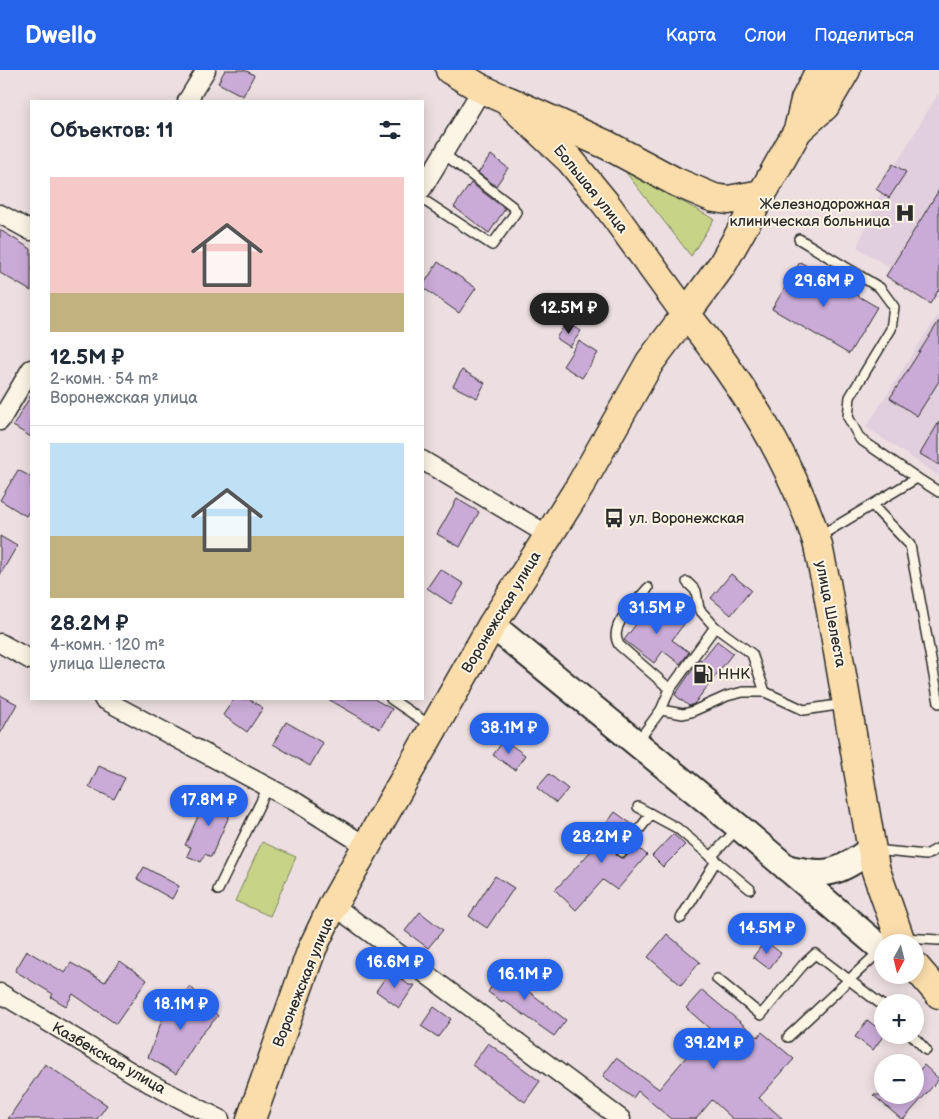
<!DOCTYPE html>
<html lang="ru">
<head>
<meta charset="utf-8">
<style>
	body { margin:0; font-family:"Balsamiq Sans",sans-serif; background:#f2f2f3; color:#1f2937; height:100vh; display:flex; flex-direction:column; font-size:19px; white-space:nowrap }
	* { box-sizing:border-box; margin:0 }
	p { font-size:16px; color:#747a83 }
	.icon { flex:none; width:28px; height:28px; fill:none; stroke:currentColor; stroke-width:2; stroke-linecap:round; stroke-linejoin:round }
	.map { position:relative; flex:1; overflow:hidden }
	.drawer { position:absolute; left:30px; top:30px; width:394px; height:600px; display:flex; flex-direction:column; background:#fff; border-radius:0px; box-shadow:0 2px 12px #0003 }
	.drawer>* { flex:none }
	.needle { width:32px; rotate:187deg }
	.controls { position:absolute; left:874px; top:864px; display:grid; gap:10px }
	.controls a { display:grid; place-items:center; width:50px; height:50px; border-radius:50%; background:#fff; box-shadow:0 2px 12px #0003; font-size:25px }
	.price { position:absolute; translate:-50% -42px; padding:0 11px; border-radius:18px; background:#2563eb; color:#fff; font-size:16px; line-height:32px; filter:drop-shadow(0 1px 2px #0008) }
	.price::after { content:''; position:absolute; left:50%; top:30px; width:15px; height:11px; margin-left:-8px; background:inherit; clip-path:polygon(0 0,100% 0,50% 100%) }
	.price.on { background:#222; color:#fff }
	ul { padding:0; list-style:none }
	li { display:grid; align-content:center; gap:10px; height:265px; padding:0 20px }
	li+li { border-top:1px solid #e0e1e3 }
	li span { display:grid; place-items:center; height:155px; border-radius:0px; color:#555 }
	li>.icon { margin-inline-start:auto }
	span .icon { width:90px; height:90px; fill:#fffc; stroke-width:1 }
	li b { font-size:21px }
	h2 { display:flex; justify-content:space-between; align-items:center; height:60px; padding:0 20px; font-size:21px }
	header { display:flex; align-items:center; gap:30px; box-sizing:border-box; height:70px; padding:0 25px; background:#2563eb; color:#fff }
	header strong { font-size:24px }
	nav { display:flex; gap:28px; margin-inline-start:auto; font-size:18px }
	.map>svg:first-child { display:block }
	.built { fill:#e2cfde }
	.green { fill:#c7d488; stroke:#79805a }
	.building { fill:#caabd7; stroke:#2b2b2b }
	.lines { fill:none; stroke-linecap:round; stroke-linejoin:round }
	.service-casing { stroke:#2b2b2b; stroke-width:12 }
	.minor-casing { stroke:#2b2b2b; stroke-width:21 }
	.secondary-casing { stroke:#2b2b2b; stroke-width:29 }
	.primary-casing { stroke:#2b2b2b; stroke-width:31 }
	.trunk-casing { stroke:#2b2b2b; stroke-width:31 }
	.service { stroke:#fcf5e5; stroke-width:9 }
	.minor { stroke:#fcf5e5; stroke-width:18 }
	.secondary { stroke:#fcf5e5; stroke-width:25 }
	.primary { stroke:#faddab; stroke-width:28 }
	.trunk { stroke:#faddab; stroke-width:28 }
	.labels { text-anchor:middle; stroke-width:4; stroke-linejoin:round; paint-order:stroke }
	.street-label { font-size:15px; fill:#2b2b2b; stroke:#fcf5e5 }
	.poi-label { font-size:15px; fill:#2b2b2b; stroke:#fcf5e5; text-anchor:start }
</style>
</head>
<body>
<header>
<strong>Dwello</strong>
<nav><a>Карта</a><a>Слои</a><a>Поделиться</a></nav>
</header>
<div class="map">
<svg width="939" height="1049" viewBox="0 0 939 1049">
	<rect width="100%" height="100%" fill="#eddfe1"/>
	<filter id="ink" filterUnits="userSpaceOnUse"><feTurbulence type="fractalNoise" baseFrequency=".02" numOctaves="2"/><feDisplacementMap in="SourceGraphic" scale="10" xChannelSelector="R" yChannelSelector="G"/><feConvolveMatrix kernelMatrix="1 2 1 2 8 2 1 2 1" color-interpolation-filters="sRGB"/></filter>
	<g filter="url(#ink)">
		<g class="built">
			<polygon points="939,22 939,229 857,177 887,109"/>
			<polygon points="939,243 939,406 866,357"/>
		</g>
		<g class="green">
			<polygon points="624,100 714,149 691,186"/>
			<polygon points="262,772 296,787 270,846 235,831"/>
		</g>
		<g class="building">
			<polygon points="225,0 245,0 254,5 243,26 218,13"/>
			<polygon points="491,85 508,98 496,116 478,103"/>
			<polygon points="893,94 906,102 889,128 876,119"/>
			<polygon points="471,113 505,139 489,163 454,137"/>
			<polygon points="939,120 939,219 930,234 886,206"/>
			<polygon points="0,160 31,179 31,221 0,203"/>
			<polygon points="438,192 476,218 459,243 422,217"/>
			<polygon points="800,192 877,237 849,284 772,239"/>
			<polygon points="939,251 939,311 917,346 890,328"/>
			<polygon points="567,252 581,261 570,277 556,268"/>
			<polygon points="579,271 598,283 582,308 563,296"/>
			<polygon points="462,300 485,313 477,328 453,316"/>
			<polygon points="31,325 31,367 13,356"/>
			<polygon points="939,352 939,395 920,384"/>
			<polygon points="18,400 31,407 31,438 26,446 0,430"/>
			<polygon points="457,429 479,442 460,477 437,464"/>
			<polygon points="0,466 17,476 0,505"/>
			<polygon points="440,499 464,514 451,534 427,518"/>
			<polygon points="731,504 751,520 731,545 711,528"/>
			<polygon points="654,531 684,554 672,570 689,582 680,594 663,581 654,593 624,570"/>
			<polygon points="717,571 733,583 694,634 689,636 675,625 699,590 701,591"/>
			<polygon points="0,625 17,634 0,664"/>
			<polygon points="234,629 249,629 263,638 247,662 223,645"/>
			<polygon points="328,629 374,629 392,639 380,659"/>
			<polygon points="286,652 323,673 310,696 273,674"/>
			<polygon points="504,670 525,685 515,700 493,685"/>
			<polygon points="99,696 125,708 114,729 89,717"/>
			<polygon points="549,704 568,719 556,733 537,718"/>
			<polygon points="209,723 234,735 211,787 205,784 201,792 187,786 191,777 185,775"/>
			<polygon points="615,742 633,755 617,779 616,785 621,788 625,788 635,775 647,785 617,820 603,810 576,840 555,820 604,767 599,763"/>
			<polygon points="673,764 685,775 663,797 652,786"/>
			<polygon points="144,797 179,816 172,829 137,809"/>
			<polygon points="495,806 514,818 487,858 469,846"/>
			<polygon points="420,842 443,860 428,878 405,861"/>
			<polygon points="667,864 700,892 681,915 648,887"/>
			<polygon points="765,871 781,883 769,899 753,887"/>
			<polygon points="27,881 65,903 71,893 105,912 120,891 147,910 116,954 73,924 66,936 51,927 53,924 15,901"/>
			<polygon points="505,896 533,915 528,921 566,950 554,966 503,930 502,932 488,922"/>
			<polygon points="390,901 409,915 415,915 399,938 376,921"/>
			<polygon points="190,916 218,946 200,966 176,1004 148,987 162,950"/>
			<polygon points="702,920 758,967 762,962 794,989 759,1028 783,1049 733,1049 712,1030 696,1049 671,1049 638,1021 633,1028 603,1006 616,988 659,1019 710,959 686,938"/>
			<polygon points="434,937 451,949 438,967 421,956"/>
			<polygon points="867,950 882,961 884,965 873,980 855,967"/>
			<polygon points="488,973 540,1011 525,1032 472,995"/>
			<polygon points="45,994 107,1035 97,1049 8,1049"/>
			<polygon points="924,995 939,1009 904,1049 901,1049 873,1025 915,1025 915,1005"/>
		</g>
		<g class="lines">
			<defs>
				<g id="service">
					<polyline points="422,129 492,175 516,142 513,137 444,84"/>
					<polyline points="799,169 880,218 894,237 891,259 850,327 848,347 860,369 917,408"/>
					<polyline points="872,435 910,475 939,633"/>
					<polyline points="818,467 917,408 939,422"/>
					<polyline points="687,512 696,521 699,539 715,557"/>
					<path d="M648 518C636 533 607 555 619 575L670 619"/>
					<polyline points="391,629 431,656"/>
					<polyline points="661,640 683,644 691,642 727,626 743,622 765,622 804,640 844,634"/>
					<polyline points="638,671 661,640 670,619 715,557 752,584 765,622"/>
					<polyline points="638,737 677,758 750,819"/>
					<polyline points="874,780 926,785 939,778"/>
					<polyline points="622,782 651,744"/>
					<polyline points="711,787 739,757"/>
					<polyline points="218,820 268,717"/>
					<polyline points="681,848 716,791"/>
					<polyline points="904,868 939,870"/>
					<polyline points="717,909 761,945 803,895 815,884 882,935"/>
					<polyline points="912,965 926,980"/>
					<polyline points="788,967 881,880"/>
				</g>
				<g id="minor">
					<polyline points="187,31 206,0"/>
					<polyline points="422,119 482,19"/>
					<polyline points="0,144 31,161"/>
					<polyline points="0,351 31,299"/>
					<polyline points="422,390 548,465"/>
					<polyline points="0,573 31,590"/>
					<polyline points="103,629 296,732 366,776"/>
					<polyline points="333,835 621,1049"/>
					<polyline points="0,923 151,1014 220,1049"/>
				</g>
				<g id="secondary">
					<polyline points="492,555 739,757 882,879"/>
					<path d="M787 798C827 807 838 804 871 779"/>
				</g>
				<g id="primary">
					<path d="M820 0 805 30 798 60 722 195 686 244C740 310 789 387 816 468 820 482 822 498 826 512L875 798 901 872"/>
					<polyline points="509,31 607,75 676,112 714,128 728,130 762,124"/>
					<polyline points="798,60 825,36 846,0"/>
					<polyline points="915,896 939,924"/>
				</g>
				<polyline id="trunk" points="251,1049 312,879 333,835 492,555 580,416 650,292 686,244 606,134 570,90 506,30 482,19 450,0"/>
			</defs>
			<use href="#service" class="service-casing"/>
			<use href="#minor" class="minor-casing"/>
			<use href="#secondary" class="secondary-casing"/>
			<use href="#primary" class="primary-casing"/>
			<use href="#trunk" class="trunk-casing"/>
			<use href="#service" class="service"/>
			<use href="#minor" class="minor"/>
			<use href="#secondary" class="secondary"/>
			<use href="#primary" class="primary"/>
			<use href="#trunk" class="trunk"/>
		</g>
	</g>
	<defs>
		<symbol id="hospital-bare" viewBox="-9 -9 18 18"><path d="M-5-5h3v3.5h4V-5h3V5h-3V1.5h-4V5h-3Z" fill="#2b2b2b" stroke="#fcf5e5" stroke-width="2.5" paint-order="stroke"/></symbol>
		<symbol id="bus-bare" viewBox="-9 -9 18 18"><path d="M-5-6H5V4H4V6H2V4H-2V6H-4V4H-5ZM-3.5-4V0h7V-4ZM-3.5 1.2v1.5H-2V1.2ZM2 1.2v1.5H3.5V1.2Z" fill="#2b2b2b" stroke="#fcf5e5" stroke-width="2.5" paint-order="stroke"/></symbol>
		<symbol id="fuel-bare" viewBox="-9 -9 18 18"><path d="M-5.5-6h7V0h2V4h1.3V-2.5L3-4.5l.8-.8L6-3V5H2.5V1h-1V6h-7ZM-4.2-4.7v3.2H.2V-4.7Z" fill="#2b2b2b" stroke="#fcf5e5" stroke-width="2.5" paint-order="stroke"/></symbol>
	</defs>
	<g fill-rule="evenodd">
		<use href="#hospital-bare" x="891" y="129" width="28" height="28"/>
		<use href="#bus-bare" x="600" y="434" width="28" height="28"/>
		<use href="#fuel-bare" x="689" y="590" width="28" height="28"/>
	</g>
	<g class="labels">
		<g class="street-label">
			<text transform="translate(591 119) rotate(51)" y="5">Большая улица</text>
			<text transform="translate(501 542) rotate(-59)" y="5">Воронежская улица</text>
			<text transform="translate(831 544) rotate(79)" y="5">улица Шелеста</text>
			<text transform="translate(303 912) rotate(-68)" y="5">Воронежская улица</text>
			<text transform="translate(109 988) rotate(30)" y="5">Казбекская улица</text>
		</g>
		<g class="poi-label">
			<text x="890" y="139" text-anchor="end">Железнодорожная<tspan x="890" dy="17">клиническая больница</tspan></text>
			<text x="629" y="453">ул. Воронежская</text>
			<text x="718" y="609">ННК</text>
		</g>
	</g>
</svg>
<div class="controls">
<a><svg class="needle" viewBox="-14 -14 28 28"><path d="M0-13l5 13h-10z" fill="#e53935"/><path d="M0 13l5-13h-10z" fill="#747a83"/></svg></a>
<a>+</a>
<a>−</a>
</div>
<b class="price" style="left:824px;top:238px">29.6M ₽</b>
<b class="price on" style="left:569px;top:265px">12.5M ₽</b>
<b class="price" style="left:657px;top:565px">31.5M ₽</b>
<b class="price" style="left:509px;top:685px">38.1M ₽</b>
<b class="price" style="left:209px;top:757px">17.8M ₽</b>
<b class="price" style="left:602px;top:794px">28.2M ₽</b>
<b class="price" style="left:767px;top:885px">14.5M ₽</b>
<b class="price" style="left:395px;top:919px">16.6M ₽</b>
<b class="price" style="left:525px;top:931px">16.1M ₽</b>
<b class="price" style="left:181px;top:961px">18.1M ₽</b>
<b class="price" style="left:714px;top:1000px">39.2M ₽</b>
<section class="drawer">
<h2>Объектов: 11<svg class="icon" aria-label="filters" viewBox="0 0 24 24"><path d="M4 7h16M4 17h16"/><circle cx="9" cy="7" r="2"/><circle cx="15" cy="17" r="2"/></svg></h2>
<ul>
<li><span style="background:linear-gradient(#f6c9c9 75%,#c2b280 0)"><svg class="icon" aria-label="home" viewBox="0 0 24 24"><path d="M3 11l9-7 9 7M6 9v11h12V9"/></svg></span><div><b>12.5M ₽</b><p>2-комн. · 54 m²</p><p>Воронежская улица</p></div></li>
<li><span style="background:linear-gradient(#bfe0f5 60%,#c2b280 0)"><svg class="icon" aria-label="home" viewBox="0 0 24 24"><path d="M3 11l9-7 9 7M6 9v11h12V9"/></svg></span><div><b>28.2M ₽</b><p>4-комн. · 120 m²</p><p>улица Шелеста</p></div></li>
</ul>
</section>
</div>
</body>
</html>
